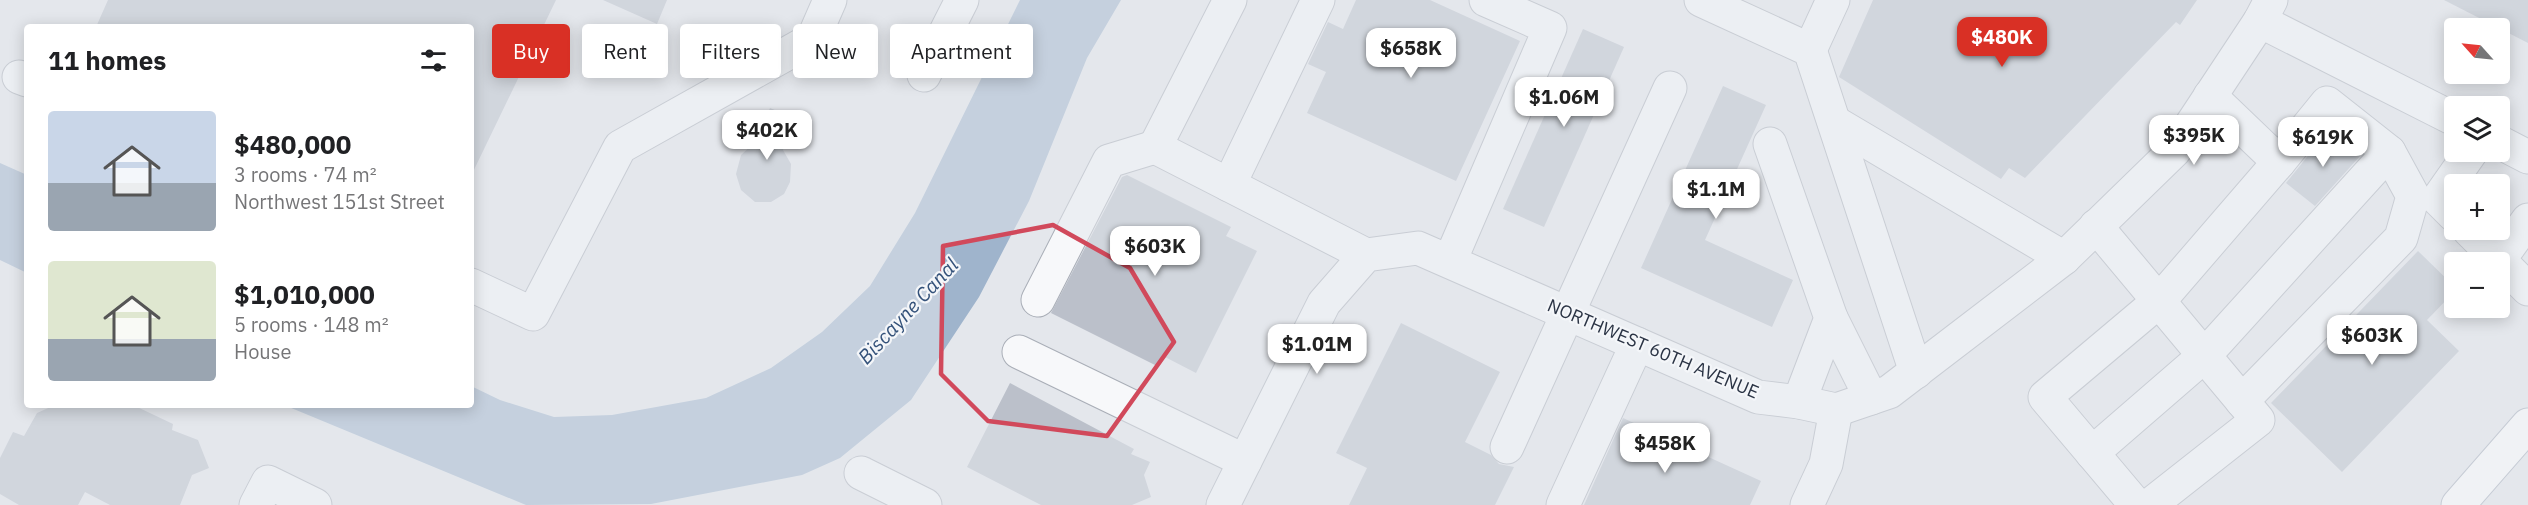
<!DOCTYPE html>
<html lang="en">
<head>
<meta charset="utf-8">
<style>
	body { margin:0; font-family:"IBM Plex Sans",sans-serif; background:#f2f2f2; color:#202124; height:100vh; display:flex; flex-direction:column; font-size:22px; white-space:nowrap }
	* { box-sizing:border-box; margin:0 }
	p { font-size:20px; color:#757577 }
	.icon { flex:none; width:33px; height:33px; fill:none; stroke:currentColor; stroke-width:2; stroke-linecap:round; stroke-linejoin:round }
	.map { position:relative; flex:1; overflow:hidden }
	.drawer { position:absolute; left:24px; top:24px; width:450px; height:384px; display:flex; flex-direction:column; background:#fff; border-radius:6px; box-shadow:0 3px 15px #0003 }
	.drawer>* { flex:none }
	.guide { position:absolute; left:492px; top:24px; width:570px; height:54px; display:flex; gap:12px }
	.needle { width:39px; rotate:297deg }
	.fabs { position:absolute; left:2444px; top:18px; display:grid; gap:12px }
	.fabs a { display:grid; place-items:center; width:66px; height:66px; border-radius:6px; background:#fff; box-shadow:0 3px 15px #0003; font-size:30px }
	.price { position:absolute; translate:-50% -51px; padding:0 14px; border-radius:12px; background:#fff; color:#222; font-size:20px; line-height:39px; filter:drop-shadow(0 2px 3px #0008) }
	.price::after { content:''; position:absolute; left:50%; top:36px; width:18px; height:14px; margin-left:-9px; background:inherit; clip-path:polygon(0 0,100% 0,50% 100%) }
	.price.selected { background:#d93025; color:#fff }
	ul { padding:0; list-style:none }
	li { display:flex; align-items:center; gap:18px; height:150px; padding:0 24px }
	li span { display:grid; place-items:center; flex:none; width:168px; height:120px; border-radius:6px; color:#555 }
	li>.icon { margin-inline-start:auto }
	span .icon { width:72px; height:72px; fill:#fffc; stroke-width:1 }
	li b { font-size:26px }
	h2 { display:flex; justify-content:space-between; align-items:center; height:72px; padding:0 24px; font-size:26px }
	.pill { padding:0 21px; border-radius:6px; background:#fff; box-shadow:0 3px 15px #0003; font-size:21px; line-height:54px }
	.pill.selected { background:#d93025; color:#fff }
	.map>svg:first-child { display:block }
	.water { fill:#9fb4cc }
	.building { fill:#bbc0ca }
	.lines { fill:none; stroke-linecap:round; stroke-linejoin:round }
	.minor-casing { stroke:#a9aeb7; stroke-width:35 }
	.major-casing { stroke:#a3abb8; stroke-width:35 }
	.minor { stroke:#f7f8fa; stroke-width:33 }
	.major { stroke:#fff; stroke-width:33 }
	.marked { fill:none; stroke:#d1495b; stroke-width:4.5; stroke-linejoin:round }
	.labels { text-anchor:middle; stroke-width:4.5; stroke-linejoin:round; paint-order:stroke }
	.street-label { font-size:18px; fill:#2b3445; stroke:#f4f6f9 }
	.water-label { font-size:20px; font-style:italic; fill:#34527a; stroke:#f4f6f9 }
</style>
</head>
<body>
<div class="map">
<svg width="2528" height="505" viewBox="0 0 2528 505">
	<rect width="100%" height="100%" fill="#e4e7ec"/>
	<g class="water">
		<polygon points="1020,0 1121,0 1087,58 1029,201 979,297 911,400 840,458 802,475 651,504 526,505 284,405 471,405 471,386 500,400 554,417 612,415 706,398 771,368 822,332 870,286 915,213"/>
		<polygon points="0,163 27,175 27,273 0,260"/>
	</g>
	<g class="building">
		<polygon points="108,0 556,0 471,176 471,27 96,27"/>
		<polygon points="603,0 667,0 657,24"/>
		<polygon points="1356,0 1430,0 1520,41 1456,181 1307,113 1326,72 1308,64 1328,22 1343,29"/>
		<polygon points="1873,0 2197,0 2180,25 2176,22 2025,178 2009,168 2001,179 1839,77"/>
		<polygon points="2444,0 2528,0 2528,43"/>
		<polygon points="1583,29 1624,47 1544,227 1503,209"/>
		<polygon points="1723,86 1766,105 1705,240 1793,280 1772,327 1641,268"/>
		<polygon points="770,108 796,119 783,150 791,164 790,182 784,194 771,202 755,202 741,190 736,174 741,155 755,142"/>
		<polygon points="2328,131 2361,155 2315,206 2286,183"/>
		<polygon points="1127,175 1231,227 1226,236 1257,251 1196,373 1165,357 1159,367 1051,313 1122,177"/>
		<polygon points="2418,251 2454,286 2454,292 2427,320 2459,351 2342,472 2271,403"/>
		<polygon points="1401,323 1500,372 1465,442 1491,455 1499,464 1514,467 1495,505 1349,505 1367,468 1336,453"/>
		<polygon points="1010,383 1134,449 1131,454 1150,462 1144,475 1151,497 1132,505 1041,505 967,467"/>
		<polygon points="55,405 133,405 173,424 172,430 198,440 209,468 192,475 180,505 110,505 85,492 78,505 19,505 0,494 0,458 13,432 24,436 37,413"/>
		<polygon points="1623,418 1761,481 1750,505 1584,505"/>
	</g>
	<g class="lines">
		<defs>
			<g id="minor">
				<polyline points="1230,0 1155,147 1366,255"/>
				<polyline points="1701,0 1810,50 1916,372"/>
				<polyline points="2260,21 2454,119"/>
				<polyline points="1810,50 1833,0"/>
				<polyline points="924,75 962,0"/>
				<polyline points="19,77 27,80"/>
				<polyline points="1834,122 2064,258"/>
				<polyline points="2499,142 2528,157"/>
				<polyline points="1770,144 1831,318 1799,402"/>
				<polyline points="2279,162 2327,103 2389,152"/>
				<polyline points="1229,185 1318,0"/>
				<polyline points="2454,215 2438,199 2471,152"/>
				<polyline points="2096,226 2258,420 2150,505"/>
				<polyline points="2469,230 2528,289"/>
				<polyline points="2499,260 2528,220"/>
				<polyline points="1450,261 1550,28 1486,0"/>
				<polyline points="471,285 533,314 620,147 813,39 830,0"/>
				<polyline points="1038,300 1109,161 1155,147"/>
				<polyline points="1831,318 1871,398"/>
				<polyline points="1019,352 1245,461"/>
				<polyline points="1507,447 1670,88"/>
				<polyline points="2092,453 2204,356 2389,152 2413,196 2401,238 2242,401"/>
				<polyline points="861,473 925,505"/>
				<polyline points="256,505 268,482 315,505"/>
				<polyline points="1223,505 1324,303 1366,255 1418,248 1758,397 1799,402 1836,410 1889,392 2064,258 2174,151 2260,21 2271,0"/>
				<polyline points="1563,505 1637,344"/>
				<polyline points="1807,505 1826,464 1836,410"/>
				<polyline points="2136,505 2045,397 2159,301 2279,162 2210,96"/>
			</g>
			<polyline id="major" points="2458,505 2528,425"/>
		</defs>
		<use href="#minor" class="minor-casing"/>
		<use href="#major" class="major-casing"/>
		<use href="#minor" class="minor"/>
		<use href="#major" class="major"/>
	</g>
	<path d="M0 0H2528V505H0ZM1053 225 1130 268 1174 342 1107 436 988 421 941 374 943 246Z" fill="#e4e7ec" fill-opacity=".55" fill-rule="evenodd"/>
	<path class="marked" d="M1053 225 1130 268 1174 342 1107 436 988 421 941 374 943 246Z"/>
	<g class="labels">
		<g class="street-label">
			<text transform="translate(1653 349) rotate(23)" y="6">NORTHWEST 60TH AVENUE</text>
		</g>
		<g class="water-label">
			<text transform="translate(908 311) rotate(-47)" y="7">Biscayne Canal</text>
		</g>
	</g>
</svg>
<div class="fabs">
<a><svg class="needle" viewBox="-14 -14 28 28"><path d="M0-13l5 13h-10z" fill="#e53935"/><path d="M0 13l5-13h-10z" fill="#757577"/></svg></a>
<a><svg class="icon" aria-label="layers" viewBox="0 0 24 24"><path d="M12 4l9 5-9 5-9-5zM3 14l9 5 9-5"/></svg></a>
<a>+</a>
<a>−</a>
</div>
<b class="price selected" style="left:2002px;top:68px">$480K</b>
<b class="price" style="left:1411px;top:79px">$658K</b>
<b class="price" style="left:1564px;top:128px">$1.06M</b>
<b class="price" style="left:767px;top:161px">$402K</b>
<b class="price" style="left:2194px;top:166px">$395K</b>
<b class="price" style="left:2323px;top:168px">$619K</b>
<b class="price" style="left:1716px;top:220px">$1.1M</b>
<b class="price" style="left:1155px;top:277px">$603K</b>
<b class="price" style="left:2372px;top:366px">$603K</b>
<b class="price" style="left:1317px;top:375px">$1.01M</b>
<b class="price" style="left:1665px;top:474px">$458K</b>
<div class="guide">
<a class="pill selected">Buy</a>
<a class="pill">Rent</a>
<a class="pill">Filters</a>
<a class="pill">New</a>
<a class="pill">Apartment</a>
</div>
<section class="drawer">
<h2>11 homes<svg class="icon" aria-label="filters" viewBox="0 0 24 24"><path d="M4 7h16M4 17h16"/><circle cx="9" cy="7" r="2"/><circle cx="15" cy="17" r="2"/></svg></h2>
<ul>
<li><span style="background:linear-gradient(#c9d6e8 60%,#9aa5b1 0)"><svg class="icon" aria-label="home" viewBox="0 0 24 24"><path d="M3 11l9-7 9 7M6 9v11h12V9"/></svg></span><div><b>$480,000</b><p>3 rooms · 74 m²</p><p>Northwest 151st Street</p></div></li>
<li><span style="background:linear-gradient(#dfe7d0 65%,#9aa5b1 0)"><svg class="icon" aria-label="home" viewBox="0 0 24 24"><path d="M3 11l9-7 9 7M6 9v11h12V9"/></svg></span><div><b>$1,010,000</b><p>5 rooms · 148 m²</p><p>House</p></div></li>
</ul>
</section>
</div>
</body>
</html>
